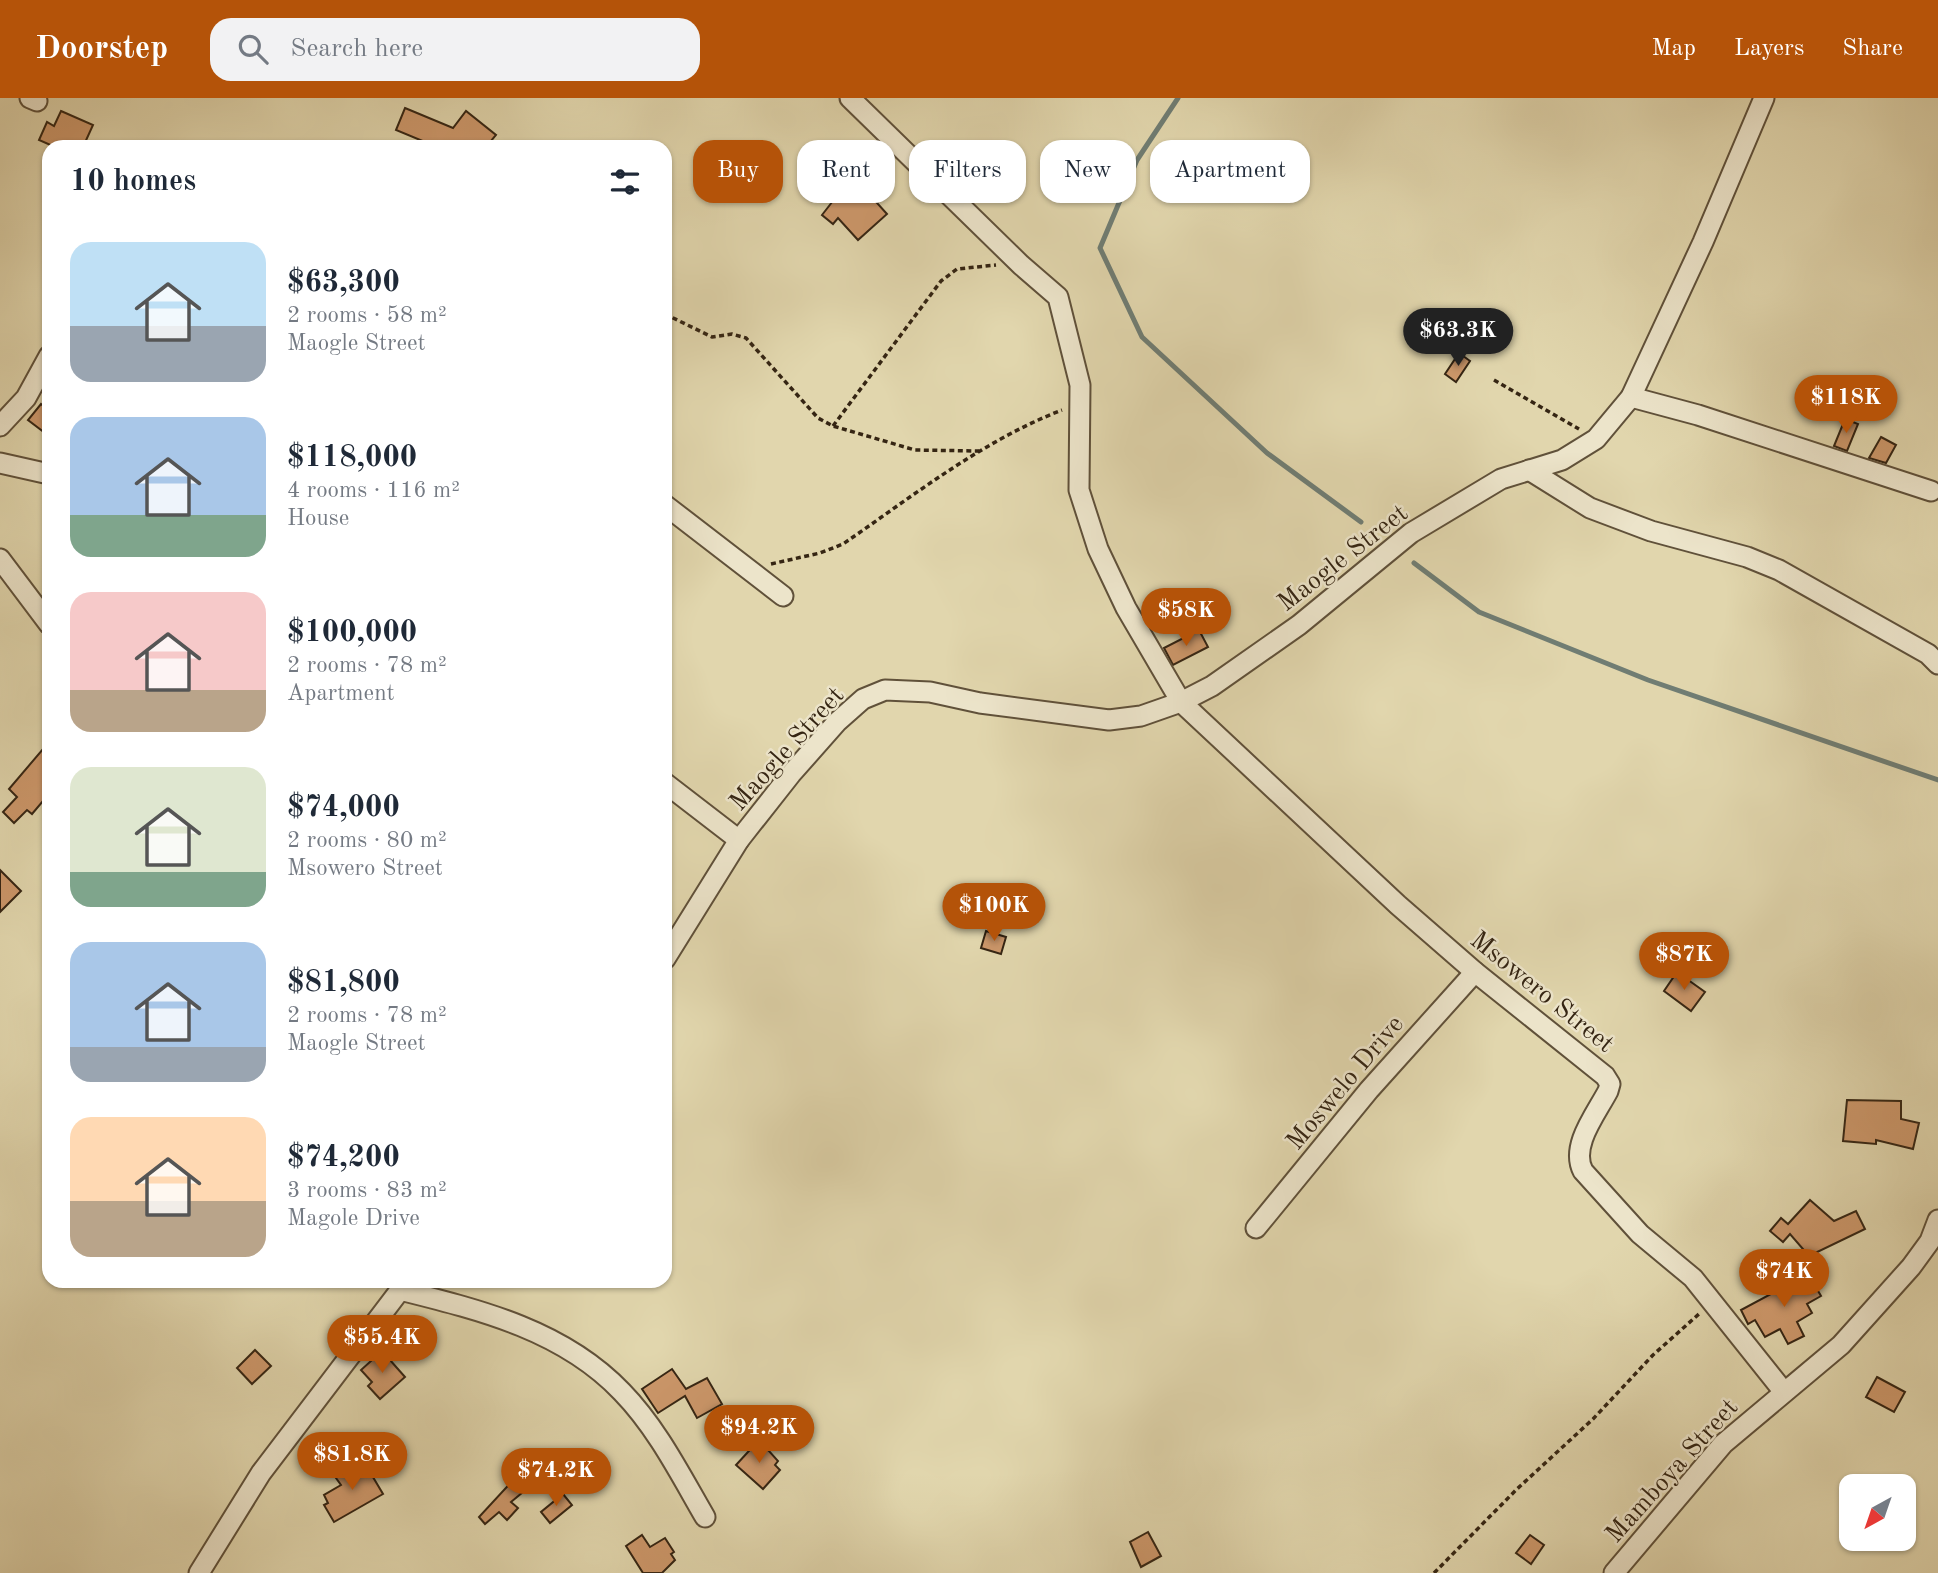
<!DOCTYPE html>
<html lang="en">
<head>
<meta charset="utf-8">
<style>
	body { margin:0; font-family:"Old Standard TT",serif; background:#f2f2f3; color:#1f2937; height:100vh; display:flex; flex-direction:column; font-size:26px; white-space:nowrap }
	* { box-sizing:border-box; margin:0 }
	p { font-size:23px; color:#747a83 }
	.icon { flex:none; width:38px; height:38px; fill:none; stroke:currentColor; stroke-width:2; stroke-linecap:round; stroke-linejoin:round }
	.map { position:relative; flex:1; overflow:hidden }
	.drawer { position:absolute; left:42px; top:42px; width:630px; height:1148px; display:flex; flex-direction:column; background:#fff; border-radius:21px; box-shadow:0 2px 5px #0004 }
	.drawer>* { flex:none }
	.top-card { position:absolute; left:693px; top:42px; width:665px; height:63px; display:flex; gap:14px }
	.needle { width:46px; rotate:220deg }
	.tools { position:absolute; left:1839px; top:1376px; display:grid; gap:14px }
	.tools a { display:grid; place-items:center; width:77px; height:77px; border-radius:14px; background:#fff; box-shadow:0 2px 5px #0004; font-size:35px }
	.price { position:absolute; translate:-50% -60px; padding:0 16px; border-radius:24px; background:#b45309; color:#fff; font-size:23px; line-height:46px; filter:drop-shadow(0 2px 4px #0008) }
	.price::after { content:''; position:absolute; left:50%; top:42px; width:21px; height:16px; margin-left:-10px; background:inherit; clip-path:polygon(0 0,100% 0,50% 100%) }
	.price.on { background:#222; color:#fff }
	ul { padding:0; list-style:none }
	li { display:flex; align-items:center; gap:21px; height:175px; padding:0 28px }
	li span { display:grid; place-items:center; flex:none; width:196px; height:140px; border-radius:21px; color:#555 }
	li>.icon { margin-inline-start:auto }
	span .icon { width:84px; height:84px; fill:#fffc; stroke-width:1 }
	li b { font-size:30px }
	h2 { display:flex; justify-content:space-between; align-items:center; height:84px; padding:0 28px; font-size:30px }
	.chip { padding:0 24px; border-radius:21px; background:#fff; box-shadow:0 2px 5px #0004; font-size:24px; line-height:63px }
	.chip.on { background:#b45309; color:#fff }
	header { display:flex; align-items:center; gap:42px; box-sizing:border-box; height:98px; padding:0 35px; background:#b45309; color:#fff }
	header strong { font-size:33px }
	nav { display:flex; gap:38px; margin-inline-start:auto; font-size:24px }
	.search { width:490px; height:63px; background:#f2f2f3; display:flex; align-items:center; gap:18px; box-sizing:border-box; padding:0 24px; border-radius:21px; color:#747a83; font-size:26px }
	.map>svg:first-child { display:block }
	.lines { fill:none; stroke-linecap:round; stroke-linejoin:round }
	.stream { stroke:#707d73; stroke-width:5 }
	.building { fill:#cd986b; stroke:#352513; stroke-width:2 }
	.street-casing { stroke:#60513a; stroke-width:23 }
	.path { stroke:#352513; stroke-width:3.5; stroke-dasharray:5 3.5; stroke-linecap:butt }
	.street { stroke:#ece4ca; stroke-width:19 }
	.labels { text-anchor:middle; stroke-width:5; stroke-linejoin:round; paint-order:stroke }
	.street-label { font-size:26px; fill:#352513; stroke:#ece4ca }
</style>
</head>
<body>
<header>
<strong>Doorstep</strong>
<div class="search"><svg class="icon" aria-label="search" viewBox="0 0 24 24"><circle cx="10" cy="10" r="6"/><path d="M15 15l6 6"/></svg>Search here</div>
<nav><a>Map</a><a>Layers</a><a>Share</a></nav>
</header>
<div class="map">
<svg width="1938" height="1475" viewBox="0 0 1938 1475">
	<rect width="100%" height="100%" fill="#e1d6ad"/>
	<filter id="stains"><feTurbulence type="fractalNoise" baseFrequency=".00286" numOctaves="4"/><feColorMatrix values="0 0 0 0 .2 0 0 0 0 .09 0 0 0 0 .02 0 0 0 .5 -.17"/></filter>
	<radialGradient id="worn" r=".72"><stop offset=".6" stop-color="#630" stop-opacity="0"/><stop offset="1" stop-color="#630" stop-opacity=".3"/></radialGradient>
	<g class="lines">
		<g class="stream">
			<polyline points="1178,0 1137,62 1100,150 1142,239 1267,355 1361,424"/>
			<polyline points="1414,465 1479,514 1648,582 1938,682"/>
		</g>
	</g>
	<g class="building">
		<polygon points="405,10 453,30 466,13 496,37 486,49 437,49 396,32"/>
		<polygon points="61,13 93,27 83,49 55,49 39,42 47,24 54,28"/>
		<polygon points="861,67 889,90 877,105 887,116 858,142 838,120 833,126 822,117"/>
		<polygon points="1459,255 1470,263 1456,284 1445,276"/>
		<polygon points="41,306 49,313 49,338 28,322"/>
		<polygon points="1845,321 1858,326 1847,353 1834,348"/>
		<polygon points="1881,339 1896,347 1886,365 1869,360"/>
		<polygon points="1199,532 1208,549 1173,567 1164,550"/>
		<polygon points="49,644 49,696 32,716 27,712 14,725 3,714 17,699 9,691"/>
		<polygon points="0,772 21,793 0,814"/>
		<polygon points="986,833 1006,839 1001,856 981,850"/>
		<polygon points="1677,874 1705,894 1691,913 1664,893"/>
		<polygon points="1847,1002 1901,1003 1901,1021 1919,1025 1913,1051 1876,1042 1876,1046 1843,1043"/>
		<polygon points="1810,1102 1834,1123 1856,1113 1865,1131 1809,1158 1790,1136 1783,1144 1770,1133 1781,1120 1788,1126"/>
		<polygon points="1808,1176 1821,1198 1807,1206 1812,1215 1797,1224 1804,1238 1788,1246 1780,1231 1765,1239 1755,1222 1748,1226 1741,1212"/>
		<polygon points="255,1252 271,1268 252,1286 237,1270"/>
		<polygon points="382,1253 405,1279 380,1301 368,1288 372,1284 361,1272"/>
		<polygon points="672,1271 686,1291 707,1280 722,1306 697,1320 685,1298 658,1315 642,1291"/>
		<polygon points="1877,1279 1905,1294 1894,1314 1866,1299"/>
		<polygon points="759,1342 778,1363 775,1367 780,1372 763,1391 736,1367"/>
		<polygon points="542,1353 567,1375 556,1386 546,1375 511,1404 518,1410 507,1422 499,1414 485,1426 479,1419 516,1379 507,1368 523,1355 530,1364"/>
		<polygon points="364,1364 383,1396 334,1424 324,1407 328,1405 324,1397 341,1387 336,1380"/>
		<polygon points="563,1396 572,1407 550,1425 541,1414"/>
		<polygon points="1148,1434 1161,1458 1141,1469 1130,1444"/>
		<polygon points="642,1437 650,1449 665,1440 674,1454 671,1456 675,1462 662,1475 643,1475 626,1448"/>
		<polygon points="1530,1437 1544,1447 1531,1466 1516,1455"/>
	</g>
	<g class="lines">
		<defs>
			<g id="street">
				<polyline points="30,0 37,3"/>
				<path d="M850 0 1021 167 1058 199 1080 287 1079 392 1098 451 1126 510 1181 604 1398 807 1475 874 1605 978 1610 986 1608 993C1596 1016 1570 1048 1583 1073L1640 1136 1693 1180 1784 1294"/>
				<polyline points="1631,299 1698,317 1931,393"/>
				<polyline points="0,328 26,300 49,258"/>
				<polyline points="0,365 49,376"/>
				<polyline points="1529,372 1590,410 1651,433 1747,459 1779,472 1928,556 1938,566"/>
				<polyline points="665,407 783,498"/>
				<polyline points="0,461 49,526"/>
				<polyline points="665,685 739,742"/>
				<polyline points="665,861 739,742 791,676 837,624 863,601 885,592 930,594 980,605 1109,622 1141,618 1181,604 1212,588 1299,527 1411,435 1501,381 1562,362 1596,341 1631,299 1703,144 1764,0"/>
				<polyline points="1256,1130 1369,992 1475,874"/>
				<path d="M400 1192C480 1212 563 1232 622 1294 657 1330 680 1376 705 1419"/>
				<polyline points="199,1475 261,1375 407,1183"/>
				<polyline points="1614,1475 1723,1346 1841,1247 1911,1169 1930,1143 1938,1122"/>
			</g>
		</defs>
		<use href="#street" class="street-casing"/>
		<g class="path">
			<polyline points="665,216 712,239 732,236 746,240 818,320 833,328 915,352 979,353"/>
			<polyline points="1494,282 1579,331"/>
			<polyline points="833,328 941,183 957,171 996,167"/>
			<path d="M771 466 820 455 843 446C913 398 982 343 1062 312"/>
			<polyline points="1434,1475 1517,1391 1593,1321 1653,1257 1700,1215"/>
		</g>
		<use href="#street" class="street"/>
	</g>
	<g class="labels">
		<g class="street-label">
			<text transform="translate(1342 459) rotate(-38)" y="9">Maogle Street</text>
			<text transform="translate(786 650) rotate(-48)" y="9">Maogle Street</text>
			<text transform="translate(1543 893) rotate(39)" y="9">Msowero Street</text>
			<text transform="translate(1344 984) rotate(-50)" y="9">Moswelo Drive</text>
			<text transform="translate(1671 1372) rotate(-48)" y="9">Mamboya Street</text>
		</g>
	</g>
	<rect width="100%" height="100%" filter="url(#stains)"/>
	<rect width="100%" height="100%" fill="url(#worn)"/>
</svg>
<div class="tools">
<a><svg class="needle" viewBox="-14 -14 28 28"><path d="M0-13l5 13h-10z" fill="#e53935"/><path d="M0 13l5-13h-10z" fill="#747a83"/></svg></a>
</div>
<b class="price on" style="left:1458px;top:270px">$63.3K</b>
<b class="price" style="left:1846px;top:337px">$118K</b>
<b class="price" style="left:1186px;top:550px">$58K</b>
<b class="price" style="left:994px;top:845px">$100K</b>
<b class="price" style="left:1684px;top:894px">$87K</b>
<b class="price" style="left:1784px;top:1211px">$74K</b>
<b class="price" style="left:382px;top:1277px">$55.4K</b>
<b class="price" style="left:759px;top:1367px">$94.2K</b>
<b class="price" style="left:352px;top:1394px">$81.8K</b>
<b class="price" style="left:556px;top:1410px">$74.2K</b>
<div class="top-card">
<a class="chip on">Buy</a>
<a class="chip">Rent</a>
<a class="chip">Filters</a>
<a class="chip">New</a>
<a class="chip">Apartment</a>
</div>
<section class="drawer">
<h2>10 homes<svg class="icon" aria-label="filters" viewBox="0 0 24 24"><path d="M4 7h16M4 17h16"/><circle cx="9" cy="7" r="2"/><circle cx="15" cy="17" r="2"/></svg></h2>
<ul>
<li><span style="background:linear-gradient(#bfe0f5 60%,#9aa5b1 0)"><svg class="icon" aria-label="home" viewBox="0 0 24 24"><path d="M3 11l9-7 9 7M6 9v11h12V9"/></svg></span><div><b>$63,300</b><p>2 rooms · 58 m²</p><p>Maogle Street</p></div></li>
<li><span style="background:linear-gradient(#a9c7e8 70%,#7fa58c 0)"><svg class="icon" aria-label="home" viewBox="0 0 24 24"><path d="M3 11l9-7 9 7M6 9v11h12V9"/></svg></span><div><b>$118,000</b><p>4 rooms · 116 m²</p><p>House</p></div></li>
<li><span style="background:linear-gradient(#f6c9c9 70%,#b9a48a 0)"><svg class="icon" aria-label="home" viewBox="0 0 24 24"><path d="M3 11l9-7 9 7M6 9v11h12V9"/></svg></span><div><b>$100,000</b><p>2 rooms · 78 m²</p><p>Apartment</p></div></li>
<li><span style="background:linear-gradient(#dfe7d0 75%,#7fa58c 0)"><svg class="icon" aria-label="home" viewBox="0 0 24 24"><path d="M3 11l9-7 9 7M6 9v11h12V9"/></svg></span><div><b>$74,000</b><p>2 rooms · 80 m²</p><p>Msowero Street</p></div></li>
<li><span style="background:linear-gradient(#a9c7e8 75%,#9aa5b1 0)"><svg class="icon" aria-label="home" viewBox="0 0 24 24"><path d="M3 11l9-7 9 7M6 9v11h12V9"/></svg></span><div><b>$81,800</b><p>2 rooms · 78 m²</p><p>Maogle Street</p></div></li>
<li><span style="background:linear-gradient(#ffd9b3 60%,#b9a48a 0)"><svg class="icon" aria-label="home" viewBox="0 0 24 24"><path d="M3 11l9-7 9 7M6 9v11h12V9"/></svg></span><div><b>$74,200</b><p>3 rooms · 83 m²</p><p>Magole Drive</p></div></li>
</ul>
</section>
</div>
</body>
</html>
